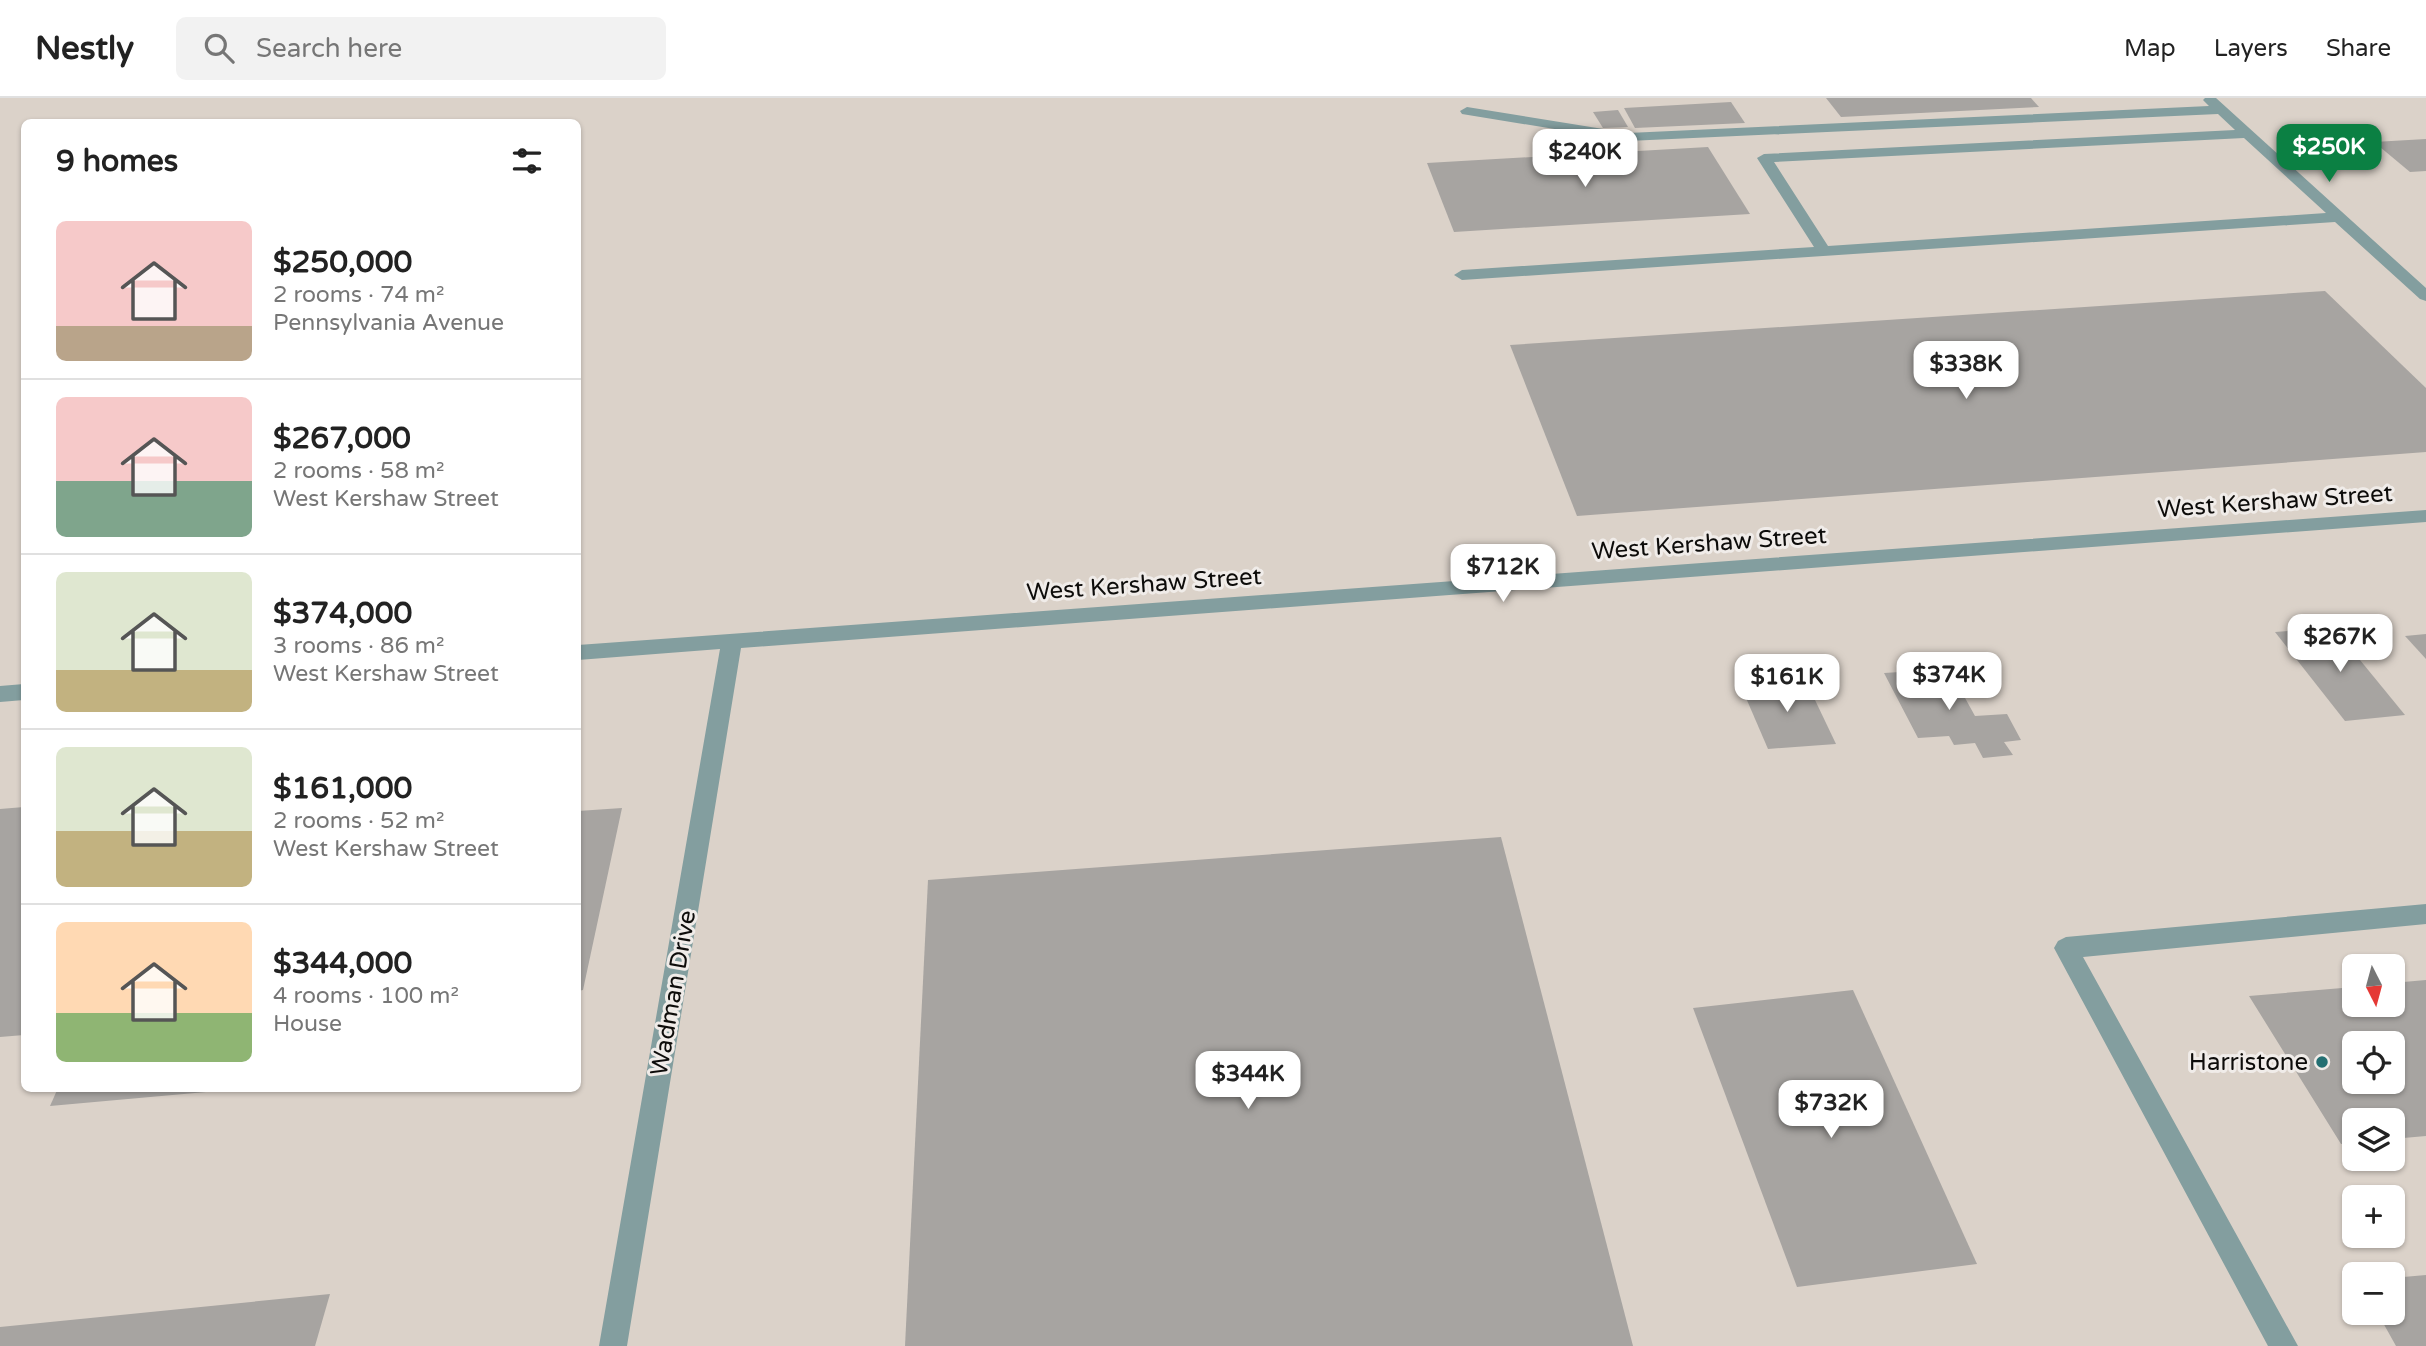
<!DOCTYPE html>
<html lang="en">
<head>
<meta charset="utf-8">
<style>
	body { margin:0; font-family:"Varela Round",sans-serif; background:#f2f2f2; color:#222; height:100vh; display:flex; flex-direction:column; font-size:26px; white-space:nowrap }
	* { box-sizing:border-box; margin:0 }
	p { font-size:23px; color:#767676 }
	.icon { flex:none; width:38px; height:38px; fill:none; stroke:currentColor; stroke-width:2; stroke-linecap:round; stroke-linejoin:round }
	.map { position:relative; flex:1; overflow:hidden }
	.sheet { position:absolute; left:21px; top:21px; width:560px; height:973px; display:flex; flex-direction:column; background:#fff; border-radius:10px; box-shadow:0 2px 5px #0004 }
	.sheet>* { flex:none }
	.needle { width:46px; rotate:174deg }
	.fabs { position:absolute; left:2342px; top:856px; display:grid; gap:14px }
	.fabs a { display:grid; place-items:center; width:63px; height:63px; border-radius:10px; background:#fff; box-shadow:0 2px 5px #0004; font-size:35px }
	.price { position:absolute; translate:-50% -60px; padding:0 16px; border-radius:14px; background:#fff; color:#222; font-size:23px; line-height:46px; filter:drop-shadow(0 2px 4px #0008) }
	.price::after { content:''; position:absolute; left:50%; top:42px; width:21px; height:16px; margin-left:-10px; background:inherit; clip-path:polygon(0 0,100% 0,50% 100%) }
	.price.active { background:#0b8043; color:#fff }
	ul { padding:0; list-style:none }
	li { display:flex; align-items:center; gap:21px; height:175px; padding:0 35px }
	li+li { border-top:2px solid #e0e0e0 }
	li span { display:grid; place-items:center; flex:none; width:196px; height:140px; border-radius:10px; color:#555 }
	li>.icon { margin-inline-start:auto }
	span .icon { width:84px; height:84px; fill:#fffc; stroke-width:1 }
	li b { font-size:30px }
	h2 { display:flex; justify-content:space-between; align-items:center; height:84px; padding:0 35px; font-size:30px }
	header { display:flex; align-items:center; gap:42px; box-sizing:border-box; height:98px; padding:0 35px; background:#fff; border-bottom:2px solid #e0e0e0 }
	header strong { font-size:33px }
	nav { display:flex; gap:38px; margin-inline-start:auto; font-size:24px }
	.search { width:490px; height:63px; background:#f2f2f2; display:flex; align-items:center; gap:18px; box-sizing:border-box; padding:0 24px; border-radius:10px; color:#767676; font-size:26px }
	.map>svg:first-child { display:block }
	.built { fill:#dbd2c9; fill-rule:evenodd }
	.building { fill:#a7a4a1; fill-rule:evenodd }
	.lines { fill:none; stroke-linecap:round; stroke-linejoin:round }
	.minor { fill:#839e9f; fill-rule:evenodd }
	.poi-dot { fill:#246f72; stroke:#f0ece9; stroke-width:2.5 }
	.labels { text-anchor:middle; stroke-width:6; stroke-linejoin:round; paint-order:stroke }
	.street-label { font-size:24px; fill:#0d0c0a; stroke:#f0ece9 }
	.poi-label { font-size:24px; fill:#0d0c0a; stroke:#f0ece9; text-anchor:end }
</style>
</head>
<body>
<header>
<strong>Nestly</strong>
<div class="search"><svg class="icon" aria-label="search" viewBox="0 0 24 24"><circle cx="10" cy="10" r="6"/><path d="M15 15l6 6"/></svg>Search here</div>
<nav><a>Map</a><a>Layers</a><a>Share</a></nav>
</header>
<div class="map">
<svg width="2426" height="1248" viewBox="0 0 2426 1248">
	<rect width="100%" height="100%" fill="#e2dfdc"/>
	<path class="built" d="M0 0H2426V1248H0ZM24 24H578V990H24ZM2354 868H2392V906H2354ZM2354 945H2392V984H2354ZM2354 1022H2392V1060H2354ZM2354 1099H2392V1138H2354ZM2354 1176H2392V1214H2354Z"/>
	<g class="building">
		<polygon points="1826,0 2031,0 2039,9 1841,19"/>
		<polygon points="1731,4 1745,25 1635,30 1624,10"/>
		<polygon points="1618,12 1628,29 1603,30 1593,14"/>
		<polygon points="2426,41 2426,73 2410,74 2374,44"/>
		<polygon points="1708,49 1750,116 1454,134 1427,65"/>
		<polygon points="2325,193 2426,290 2426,354 1577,418 1510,247"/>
		<polygon points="2333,529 2405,617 2345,623 2275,534"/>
		<polygon points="2426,536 2426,561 2405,538"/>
		<polygon points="1949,571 1975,618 2007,616 2021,642 2004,644 2013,657 1983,660 1975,645 1954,647 1949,638 1918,640 1884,575"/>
		<polygon points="1805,581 1836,646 1768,651 1740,586"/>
		<polygon points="24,709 24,937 0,939 0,711"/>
		<polygon points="622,710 583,892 578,893 578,713"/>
		<polygon points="1501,739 1633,1248 905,1248 928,782"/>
		<path d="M2426 882V1038L2392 1041V1022H2354V1045L2341 1046 2249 898 2354 889V906H2392V885ZM2354 945H2392V984H2354Z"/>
		<polygon points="1853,892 1977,1166 1797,1189 1693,910"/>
		<polygon points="58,990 207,990 206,994 50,1008"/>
		<polygon points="2426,1177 2426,1248 2396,1248 2377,1214 2392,1214 2392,1180"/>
		<polygon points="330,1196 315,1248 0,1248 0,1229"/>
	</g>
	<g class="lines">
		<g class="minor">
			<path d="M2205 0H2216L2426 190V203L2420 201 2335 124 1462 182 1454 177 1462 172 1814 149 1757 60 1764 56 2235 32 2218 16 1628 43 1462 16 1460 13 1467 9 1628 35 2209 8 2203 2ZM2244 40 2326 115 1828 148 1774 64Z"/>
			<polygon points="2426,412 2426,424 741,550 627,1248 599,1248 720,551 578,562 578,547"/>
			<polygon points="24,586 24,602 0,604 0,588"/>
			<polygon points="2426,806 2426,826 2083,859 2298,1248 2268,1248 2054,850 2058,843 2066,839"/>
		</g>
	</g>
	<circle class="poi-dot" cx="2322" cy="964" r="7"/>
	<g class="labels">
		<g class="street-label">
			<text transform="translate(2275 403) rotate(-4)" y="8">West Kershaw Street</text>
			<text transform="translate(1709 445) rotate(-4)" y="8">West Kershaw Street</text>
			<text transform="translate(1144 486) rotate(-4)" y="8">West Kershaw Street</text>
			<text transform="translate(673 895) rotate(-80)" y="8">Wadman Drive</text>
		</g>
		<g class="poi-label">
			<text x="2308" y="972">Harristone</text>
		</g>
	</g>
</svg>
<div class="fabs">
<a><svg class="needle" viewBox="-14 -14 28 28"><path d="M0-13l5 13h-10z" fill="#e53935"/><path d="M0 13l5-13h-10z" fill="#767676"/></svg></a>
<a><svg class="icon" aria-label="locate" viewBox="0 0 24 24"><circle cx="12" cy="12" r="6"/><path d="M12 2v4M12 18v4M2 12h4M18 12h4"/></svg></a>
<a><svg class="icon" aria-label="layers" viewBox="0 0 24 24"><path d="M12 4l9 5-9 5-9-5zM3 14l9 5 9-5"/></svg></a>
<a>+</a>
<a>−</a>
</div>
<b class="price active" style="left:2329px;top:86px">$250K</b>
<b class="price" style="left:1585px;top:91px">$240K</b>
<b class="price" style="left:1966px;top:303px">$338K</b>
<b class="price" style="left:1503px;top:506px">$712K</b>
<b class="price" style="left:2340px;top:576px">$267K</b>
<b class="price" style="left:1949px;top:614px">$374K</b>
<b class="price" style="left:1787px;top:616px">$161K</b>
<b class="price" style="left:1248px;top:1013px">$344K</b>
<b class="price" style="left:1831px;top:1042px">$732K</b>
<section class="sheet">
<h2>9 homes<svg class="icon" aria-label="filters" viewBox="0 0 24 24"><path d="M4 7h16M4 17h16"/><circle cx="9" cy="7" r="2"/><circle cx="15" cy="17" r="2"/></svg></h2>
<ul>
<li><span style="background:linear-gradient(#f6c9c9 75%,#b9a48a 0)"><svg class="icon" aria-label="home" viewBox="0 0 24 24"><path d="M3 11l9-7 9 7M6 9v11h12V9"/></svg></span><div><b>$250,000</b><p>2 rooms · 74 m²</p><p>Pennsylvania Avenue</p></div></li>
<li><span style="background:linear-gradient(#f6c9c9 60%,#7fa58c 0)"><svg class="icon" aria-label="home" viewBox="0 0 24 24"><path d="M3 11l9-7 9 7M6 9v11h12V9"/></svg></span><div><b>$267,000</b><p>2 rooms · 58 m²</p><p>West Kershaw Street</p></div></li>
<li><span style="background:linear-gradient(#dfe7d0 70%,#c2b280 0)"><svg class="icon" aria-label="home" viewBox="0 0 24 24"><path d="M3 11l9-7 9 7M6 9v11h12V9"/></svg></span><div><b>$374,000</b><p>3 rooms · 86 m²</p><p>West Kershaw Street</p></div></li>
<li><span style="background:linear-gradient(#dfe7d0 60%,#c2b280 0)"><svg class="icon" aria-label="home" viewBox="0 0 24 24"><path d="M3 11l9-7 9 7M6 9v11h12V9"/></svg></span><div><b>$161,000</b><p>2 rooms · 52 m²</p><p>West Kershaw Street</p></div></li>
<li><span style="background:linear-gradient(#ffd9b3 65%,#8fb573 0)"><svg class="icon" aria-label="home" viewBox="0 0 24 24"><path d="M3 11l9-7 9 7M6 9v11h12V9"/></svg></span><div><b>$344,000</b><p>4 rooms · 100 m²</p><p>House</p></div></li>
</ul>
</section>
</div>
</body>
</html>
